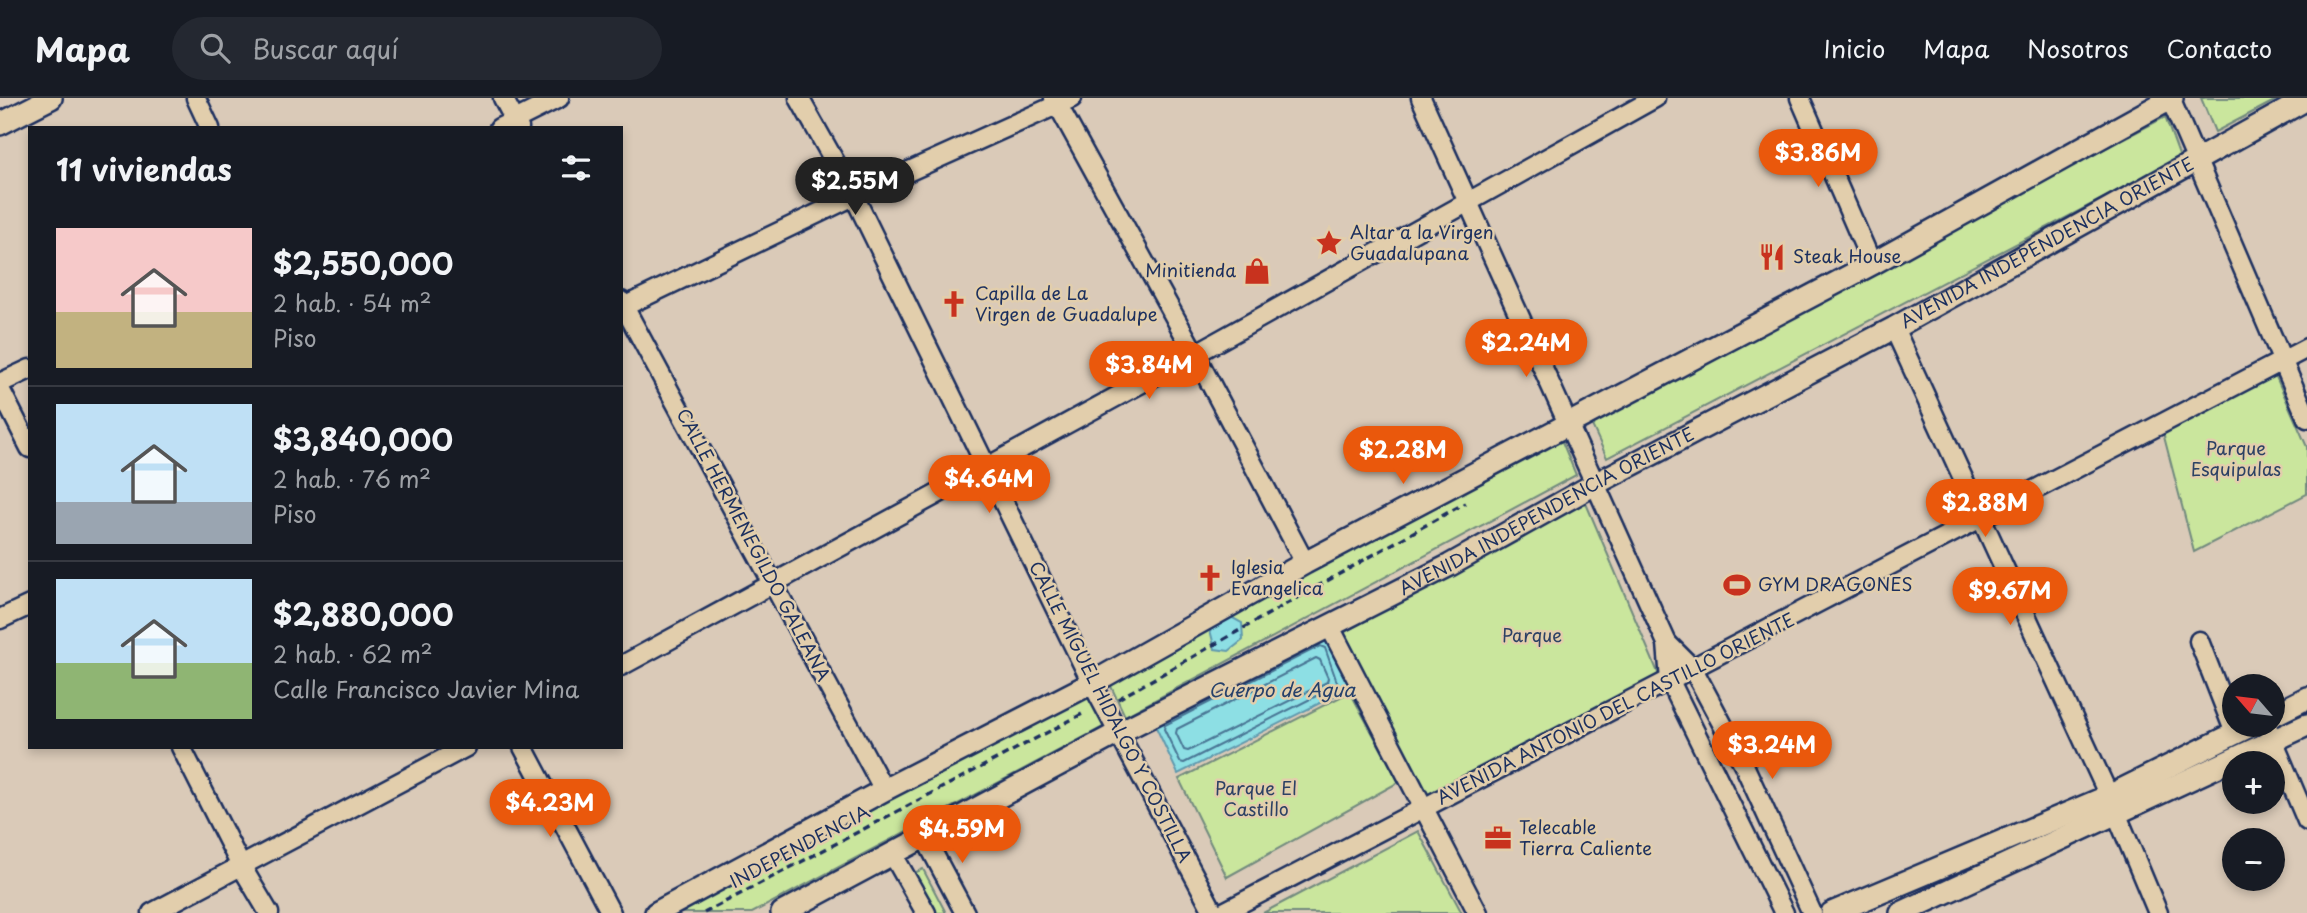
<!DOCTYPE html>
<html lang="es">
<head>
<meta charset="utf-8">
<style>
	body { margin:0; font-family:"Playpen Sans",sans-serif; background:#242831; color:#f1f3f6; height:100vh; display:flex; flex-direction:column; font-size:26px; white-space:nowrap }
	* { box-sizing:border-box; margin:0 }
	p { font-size:23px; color:#9ea1a6 }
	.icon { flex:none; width:38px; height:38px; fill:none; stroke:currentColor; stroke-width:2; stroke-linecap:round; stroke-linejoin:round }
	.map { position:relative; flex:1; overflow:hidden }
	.panel { position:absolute; left:28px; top:28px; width:595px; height:623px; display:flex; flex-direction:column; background:#171b24; border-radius:0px; box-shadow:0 4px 10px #0003 }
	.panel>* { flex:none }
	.needle { width:46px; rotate:298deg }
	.tools { position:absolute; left:2222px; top:576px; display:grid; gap:14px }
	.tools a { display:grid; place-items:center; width:63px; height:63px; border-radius:50%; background:#171b24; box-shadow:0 4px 10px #0003; font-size:35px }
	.price { position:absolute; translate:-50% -60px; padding:0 16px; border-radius:24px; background:#ea580c; color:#fff; font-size:23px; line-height:46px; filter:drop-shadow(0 2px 4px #0008) }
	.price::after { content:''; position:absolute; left:50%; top:42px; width:21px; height:16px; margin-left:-10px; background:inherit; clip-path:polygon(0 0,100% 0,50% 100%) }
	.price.active { background:#222; color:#fff }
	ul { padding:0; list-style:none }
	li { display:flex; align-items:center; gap:21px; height:175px; padding:0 28px }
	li+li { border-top:2px solid #363941 }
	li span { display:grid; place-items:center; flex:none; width:196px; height:140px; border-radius:0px; color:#555 }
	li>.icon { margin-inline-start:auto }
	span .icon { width:84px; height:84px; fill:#fffc; stroke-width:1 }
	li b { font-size:30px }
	h2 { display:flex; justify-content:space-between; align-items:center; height:84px; padding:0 28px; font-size:30px }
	header { display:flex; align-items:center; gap:42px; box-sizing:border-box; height:98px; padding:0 35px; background:#171b24; border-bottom:2px solid #363941 }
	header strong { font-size:33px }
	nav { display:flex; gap:38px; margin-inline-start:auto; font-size:24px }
	.search { width:490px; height:63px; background:#242831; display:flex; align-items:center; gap:18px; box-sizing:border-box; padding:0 24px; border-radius:38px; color:#9ea1a6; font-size:26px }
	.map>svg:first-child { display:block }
	.green { fill:#cae69d; stroke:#728a7e; stroke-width:2 }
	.water { fill:#8ddfe4; stroke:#5f99ae; stroke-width:2 }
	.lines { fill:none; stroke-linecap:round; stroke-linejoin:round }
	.shore { stroke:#497594; stroke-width:2 }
	.minor-casing { stroke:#1b2f5e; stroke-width:23 }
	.tertiary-casing { stroke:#1b2f5e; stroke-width:26 }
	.path { stroke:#1b2f5e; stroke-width:3.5; stroke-dasharray:7 5; stroke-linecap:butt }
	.minor { stroke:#e2ceac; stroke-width:18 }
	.tertiary { stroke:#e2ceac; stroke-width:21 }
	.labels { text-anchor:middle; stroke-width:5; stroke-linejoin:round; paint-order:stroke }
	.poi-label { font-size:18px; fill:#1b2f5e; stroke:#e2ceac; text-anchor:start }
	.street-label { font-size:18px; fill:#1b2f5e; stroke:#e2ceac }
	.park-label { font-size:18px; fill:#2c4164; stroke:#e2ceac }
	.water-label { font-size:19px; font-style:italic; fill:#26416b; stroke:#e2ceac }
</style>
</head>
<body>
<header>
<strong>Mapa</strong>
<div class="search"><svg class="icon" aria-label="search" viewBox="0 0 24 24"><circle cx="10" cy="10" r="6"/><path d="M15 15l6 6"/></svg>Buscar aquí</div>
<nav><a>Inicio</a><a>Mapa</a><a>Nosotros</a><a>Contacto</a></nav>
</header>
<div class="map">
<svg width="2307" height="815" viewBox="0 0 2307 815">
	<rect width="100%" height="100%" fill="#dacab8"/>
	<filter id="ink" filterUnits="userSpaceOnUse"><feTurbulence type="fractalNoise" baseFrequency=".0143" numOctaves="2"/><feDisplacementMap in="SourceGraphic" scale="14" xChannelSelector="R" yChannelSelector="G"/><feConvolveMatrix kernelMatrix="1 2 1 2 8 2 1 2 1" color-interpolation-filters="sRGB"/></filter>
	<g filter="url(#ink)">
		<g class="green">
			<polygon points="2201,0 2280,0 2215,34"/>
			<polygon points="2165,19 2180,60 1607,360 1589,321"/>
			<polygon points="2273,272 2307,349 2307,396 2194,454 2161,327"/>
			<polygon points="1558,334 1576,377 1125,618 1108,582"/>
			<polygon points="1585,403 1659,577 1424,701 1343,535"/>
			<polygon points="1350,594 1399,684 1227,779 1179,681"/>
			<polygon points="1086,595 1105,628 752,815 668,815"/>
			<polygon points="1418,733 1462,815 1263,815"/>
			<polygon points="923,771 946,815 934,815 914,775"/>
		</g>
		<g class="water">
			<polygon points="1231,519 1242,525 1243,542 1229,553 1215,551 1210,532"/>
			<polygon points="1327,536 1350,590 1178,676 1154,625"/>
		</g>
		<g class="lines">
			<g class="shore">
				<polygon points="1320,548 1325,550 1338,587 1184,665 1180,664 1164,631 1165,627"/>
				<polygon points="1316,560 1320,562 1328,580 1327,584 1188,653 1184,652 1176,635 1177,631"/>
			</g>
			<defs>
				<g id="minor">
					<polyline points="196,0 210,30"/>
					<polyline points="503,0 519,30"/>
					<polyline points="799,0 854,98 1092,585 1214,815"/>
					<polyline points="1054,0 1195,256 1305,465"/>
					<polyline points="1421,0 1667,545 1670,583 1784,815"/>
					<polyline points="1800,0 1872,166"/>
					<polyline points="2170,0 2307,320"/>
					<polyline points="499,30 559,0"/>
					<polyline points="621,203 884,692"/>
					<polyline points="621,210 854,98 1072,0"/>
					<polyline points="1894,230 2109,698 2158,815"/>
					<polyline points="0,285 30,271"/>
					<polyline points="0,291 30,350"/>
					<polyline points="0,521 30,507"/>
					<polyline points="1330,529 1478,815"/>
					<polyline points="2199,543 2235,635"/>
					<polyline points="1667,545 1693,571 1743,665 1812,815"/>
					<polyline points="621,568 1195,256 1655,0"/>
					<polyline points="2266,626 2307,723"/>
					<polyline points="181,649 240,766 269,815"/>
					<polyline points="523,649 611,815"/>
					<polyline points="924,738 965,815"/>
					<polyline points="892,755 926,815"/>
					<polyline points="152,815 466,649"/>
					<polyline points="1222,815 2307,250"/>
				</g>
				<g id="tertiary">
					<polyline points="0,26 51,0"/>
					<polyline points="2273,617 2307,600"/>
					<polyline points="656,815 884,692 1092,585 1305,465 1872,166 2172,0"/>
					<path id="s1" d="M782 815 1118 635 1450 467 1595 386 1894 230 2307 1"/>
					<polyline points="1832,815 2109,698 2254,626"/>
					<polyline points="1901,815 2307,627"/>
				</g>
			</defs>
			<use href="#minor" class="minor-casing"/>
			<use href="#tertiary" class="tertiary-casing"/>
			<g class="path">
				<polyline points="1118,601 1465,405"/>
				<polyline points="704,815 1086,614"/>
			</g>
			<use href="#minor" class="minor"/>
			<use href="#tertiary" class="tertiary"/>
		</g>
	</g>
	<defs>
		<symbol id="sight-bare" viewBox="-9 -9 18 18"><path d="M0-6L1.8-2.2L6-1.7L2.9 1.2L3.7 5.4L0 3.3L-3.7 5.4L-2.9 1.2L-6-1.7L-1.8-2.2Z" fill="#c8321e" stroke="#e2ceac" stroke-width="2.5" paint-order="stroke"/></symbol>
		<symbol id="restaurant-bare" viewBox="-9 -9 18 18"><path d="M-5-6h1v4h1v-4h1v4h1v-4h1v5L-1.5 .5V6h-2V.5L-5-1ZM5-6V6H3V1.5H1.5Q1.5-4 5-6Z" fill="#c8321e" stroke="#e2ceac" stroke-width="2.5" paint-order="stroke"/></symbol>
		<symbol id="shop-bare" viewBox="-9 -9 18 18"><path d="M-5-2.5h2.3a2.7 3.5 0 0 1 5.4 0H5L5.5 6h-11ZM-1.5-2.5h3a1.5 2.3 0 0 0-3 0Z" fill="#c8321e" stroke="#e2ceac" stroke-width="2.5" paint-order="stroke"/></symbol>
		<symbol id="church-bare" viewBox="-9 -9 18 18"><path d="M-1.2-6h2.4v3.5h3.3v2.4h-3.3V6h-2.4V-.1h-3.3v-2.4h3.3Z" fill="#c8321e" stroke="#e2ceac" stroke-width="2.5" paint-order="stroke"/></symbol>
		<symbol id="stadium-bare" viewBox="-9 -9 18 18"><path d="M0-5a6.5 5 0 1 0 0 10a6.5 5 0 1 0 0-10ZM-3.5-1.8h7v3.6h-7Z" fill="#c8321e" stroke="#e2ceac" stroke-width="2.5" paint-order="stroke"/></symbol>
		<symbol id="office-bare" viewBox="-9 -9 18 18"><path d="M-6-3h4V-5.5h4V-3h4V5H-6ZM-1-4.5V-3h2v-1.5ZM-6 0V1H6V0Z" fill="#c8321e" stroke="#e2ceac" stroke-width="2.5" paint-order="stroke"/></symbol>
	</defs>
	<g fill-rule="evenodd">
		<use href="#sight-bare" x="1310" y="126" width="38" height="38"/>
		<use href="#restaurant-bare" x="1753" y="140" width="38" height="38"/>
		<use href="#shop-bare" x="1238" y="154" width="38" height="38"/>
		<use href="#church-bare" x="935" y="187" width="38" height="38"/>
		<use href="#church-bare" x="1191" y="461" width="38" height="38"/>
		<use href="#stadium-bare" x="1718" y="468" width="38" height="38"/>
		<use href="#office-bare" x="1479" y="721" width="38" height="38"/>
	</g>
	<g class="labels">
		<g class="poi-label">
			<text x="1350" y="141">Altar a la Virgen<tspan x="1350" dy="21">Guadalupana</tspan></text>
			<text x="1793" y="165">Steak House</text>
			<text x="1236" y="179" text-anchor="end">Minitienda</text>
			<text x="975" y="202">Capilla de La<tspan x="975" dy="21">Virgen de Guadalupe</tspan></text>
			<text x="1231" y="476">Iglesia<tspan x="1231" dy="21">Evangelica</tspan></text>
			<text x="1758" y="493">GYM DRAGONES</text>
			<text x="1519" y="736">Telecable<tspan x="1519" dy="21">Tierra Caliente</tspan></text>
		</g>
		<g class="street-label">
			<text dy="6" stroke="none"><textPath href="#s1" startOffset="1432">AVENIDA INDEPENDENCIA ORIENTE</textPath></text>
			<text dy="6" stroke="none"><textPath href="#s1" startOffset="864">AVENIDA INDEPENDENCIA ORIENTE</textPath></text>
			<text transform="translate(753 447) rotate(62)" y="6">CALLE HERMENEGILDO GALEANA</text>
			<text transform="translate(1616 611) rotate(-27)" y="6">AVENIDA ANTONIO DEL CASTILLO ORIENTE</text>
			<text transform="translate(1110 614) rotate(63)" y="6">CALLE MIGUEL HIDALGO Y COSTILLA</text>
			<text transform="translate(800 749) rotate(-28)" y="6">INDEPENDENCIA</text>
		</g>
		<g class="park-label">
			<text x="2236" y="357">Parque<tspan x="2236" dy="21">Esquipulas</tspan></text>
			<text x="1532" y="544">Parque</text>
			<text x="1256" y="697">Parque El<tspan x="1256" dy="21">Castillo</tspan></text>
		</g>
		<g class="water-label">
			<text x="1282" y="599">Cuerpo de Agua</text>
		</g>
	</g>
</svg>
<div class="tools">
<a><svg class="needle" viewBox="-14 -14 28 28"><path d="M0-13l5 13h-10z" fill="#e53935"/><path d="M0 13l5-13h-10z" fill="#9ea1a6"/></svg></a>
<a>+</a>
<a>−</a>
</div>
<b class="price" style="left:1818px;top:91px">$3.86M</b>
<b class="price active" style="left:855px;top:119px">$2.55M</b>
<b class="price" style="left:1526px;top:281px">$2.24M</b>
<b class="price" style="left:1149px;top:303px">$3.84M</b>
<b class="price" style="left:1403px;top:388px">$2.28M</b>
<b class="price" style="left:989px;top:417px">$4.64M</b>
<b class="price" style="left:1985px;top:441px">$2.88M</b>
<b class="price" style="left:2010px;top:529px">$9.67M</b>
<b class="price" style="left:1772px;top:683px">$3.24M</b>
<b class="price" style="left:550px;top:741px">$4.23M</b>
<b class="price" style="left:962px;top:767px">$4.59M</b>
<section class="panel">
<h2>11 viviendas<svg class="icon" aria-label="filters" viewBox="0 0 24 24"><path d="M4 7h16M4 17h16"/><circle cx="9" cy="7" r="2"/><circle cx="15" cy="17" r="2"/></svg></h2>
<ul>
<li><span style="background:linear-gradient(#f6c9c9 60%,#c2b280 0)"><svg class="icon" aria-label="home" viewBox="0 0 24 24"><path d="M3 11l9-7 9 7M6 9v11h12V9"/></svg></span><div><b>$2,550,000</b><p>2 hab. · 54 m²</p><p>Piso</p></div></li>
<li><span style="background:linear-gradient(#bfe0f5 70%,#9aa5b1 0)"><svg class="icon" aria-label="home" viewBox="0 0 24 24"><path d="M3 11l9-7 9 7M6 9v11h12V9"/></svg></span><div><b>$3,840,000</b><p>2 hab. · 76 m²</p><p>Piso</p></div></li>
<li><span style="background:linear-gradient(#bfe0f5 60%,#8fb573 0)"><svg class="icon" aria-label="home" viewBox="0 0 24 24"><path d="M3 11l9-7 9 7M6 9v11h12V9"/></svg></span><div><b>$2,880,000</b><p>2 hab. · 62 m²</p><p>Calle Francisco Javier Mina</p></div></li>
</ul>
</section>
</div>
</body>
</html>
